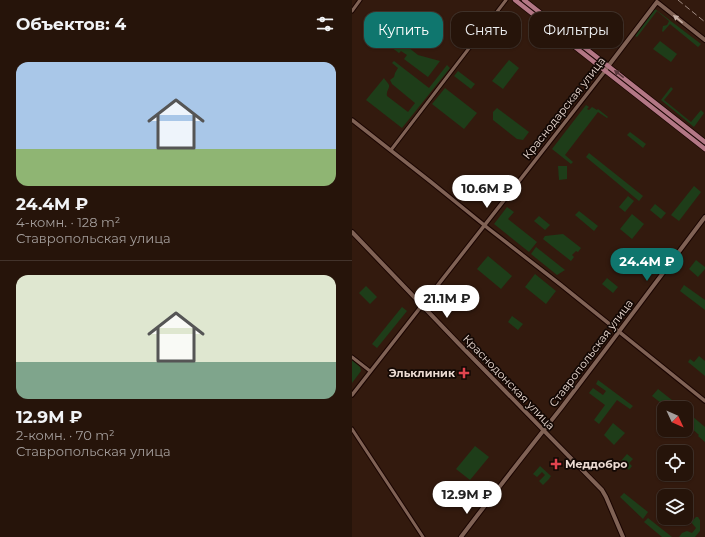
<!DOCTYPE html>
<html lang="ru">
<head>
<meta charset="utf-8">
<style>
	body { margin:0; font-family:Montserrat,sans-serif; background:#2e1d13; color:#f1f3f6; height:100vh; display:flex; flex-direction:column; font-size:15px; white-space:nowrap }
	* { box-sizing:border-box; margin:0 }
	p { font-size:13px; color:#a49e9c }
	.icon { flex:none; width:22px; height:22px; fill:none; stroke:currentColor; stroke-width:2; stroke-linecap:round; stroke-linejoin:round }
	.map { position:relative; flex:1; overflow:hidden }
	.side { display:flex; flex-direction:column; background:#26140a; width:352px }
	.side>* { flex:none }
	.guide { position:absolute; left:12px; top:12px; width:281px; height:36px; display:flex; gap:8px }
	.needle { width:26px; rotate:134deg }
	.fabs { position:absolute; left:305px; top:401px; display:grid; gap:8px }
	.fabs a { display:grid; place-items:center; width:36px; height:36px; border-radius:8px; background:#26140a; box-shadow:0 1px 3px #0004,0 0 0 1px #42332b; font-size:20px }
	.price { position:absolute; translate:-50% -34px; padding:0 9px; border-radius:14px; background:#fff; color:#222; font-size:13px; line-height:26px; filter:drop-shadow(0 1px 2px #0008) }
	.price::after { content:''; position:absolute; left:50%; top:24px; width:12px; height:9px; margin-left:-6px; background:inherit; clip-path:polygon(0 0,100% 0,50% 100%) }
	.price.active { background:#0f766e; color:#fff }
	ul { padding:0; list-style:none }
	li { display:grid; align-content:center; gap:8px; height:212px; padding:0 16px }
	li+li { border-top:1px solid #42332b }
	li span { display:grid; place-items:center; height:124px; border-radius:12px; color:#555 }
	li>.icon { margin-inline-start:auto }
	span .icon { width:72px; height:72px; fill:#fffc; stroke-width:1 }
	li b { font-size:17px }
	h2 { display:flex; justify-content:space-between; align-items:center; height:48px; padding:0 16px; font-size:17px }
	.pill { padding:0 14px; border-radius:12px; background:#26140a; box-shadow:0 1px 3px #0004,0 0 0 1px #42332b; font-size:14px; line-height:36px }
	.pill.active { background:#0f766e; color:#fff }
	main { display:flex; flex:1; min-height:0 }
	.map>svg:first-child { display:block }
	.green { fill:#1e3d19 }
	.lines { fill:none; stroke-linecap:round; stroke-linejoin:round }
	.minor-casing { stroke:#190400; stroke-width:5 }
	.tertiary-casing { stroke:#190400; stroke-width:5.5 }
	.secondary-casing { stroke:#190400; stroke-width:6 }
	.primary-casing { stroke:#190400; stroke-width:6 }
	.minor { stroke:#806255; stroke-width:3 }
	.tertiary { stroke:#806255; stroke-width:3.5 }
	.secondary { stroke:#806255; stroke-width:4 }
	.primary { stroke:#b37785; stroke-width:4.5 }
	.rail { stroke:#a18c83; stroke-width:1; stroke-dasharray:6 3; stroke-linecap:butt }
	.oneway { fill:#c6b0a6 }
	.oneway2 { fill:#5b3a3e }
	.health-dot { fill:#e0444e; stroke:#130804; stroke-width:1.5 }
	.labels { text-anchor:middle; stroke-width:3.5; stroke-linejoin:round; paint-order:stroke }
	.street-label { font-size:11px; fill:#ebdad2; stroke:#130804 }
	.poi-label { font-size:11px; font-weight:bold; fill:#ebdad2; stroke:#130804; text-anchor:end }
</style>
</head>
<body>
<main>
<section class="side">
<h2>Объектов: 4<svg class="icon" aria-label="filters" viewBox="0 0 24 24"><path d="M4 7h16M4 17h16"/><circle cx="9" cy="7" r="2"/><circle cx="15" cy="17" r="2"/></svg></h2>
<ul>
<li><span style="background:linear-gradient(#a9c7e8 70%,#8fb573 0)"><svg class="icon" aria-label="home" viewBox="0 0 24 24"><path d="M3 11l9-7 9 7M6 9v11h12V9"/></svg></span><div><b>24.4M ₽</b><p>4-комн. · 128 m²</p><p>Ставропольская улица</p></div></li>
<li><span style="background:linear-gradient(#dfe7d0 70%,#7fa58c 0)"><svg class="icon" aria-label="home" viewBox="0 0 24 24"><path d="M3 11l9-7 9 7M6 9v11h12V9"/></svg></span><div><b>12.9M ₽</b><p>2-комн. · 70 m²</p><p>Ставропольская улица</p></div></li>
</ul>
</section>
<div class="map">
<svg width="353" height="537" viewBox="0 0 353 537">
	<rect width="100%" height="100%" fill="#331a0e"/>
	<g class="green">
		<polygon points="303,9 349,44 346,47 318,24 311,32 310,31 311,26 315,25 317,21 305,11 285,37 283,36"/>
		<polygon points="38,33 66,55 88,61 76,77 52,59 55,55 49,51 47,53 32,42"/>
		<polygon points="308,41 325,54 319,62 301,49"/>
		<polygon points="157,60 167,68 151,89 140,81"/>
		<path d="M42 61 77 88 95 65 98 68 50 128 14 100 32 78C33 80 36 83 37 85 38 88 34 91 35 96L56 112 63 103 40 84 38 80 42 77 43 73 46 68 40 63Z"/>
		<polygon points="106,71 123,84 119,89 102,76"/>
		<polygon points="319,87 321,89 312,100 339,122 349,110 352,113 342,127 309,100"/>
		<polygon points="93,88 125,113 112,129 80,104"/>
		<polygon points="234,105 237,107 235,109 237,110 240,107 245,110 246,109 256,117 255,118 246,112 213,155 221,162 219,164 200,149"/>
		<polygon points="145,108 177,132 171,140 165,139 141,120 141,112"/>
		<polygon points="278,132 294,144 291,148 275,135"/>
		<polygon points="237,153 291,196 287,201 234,157"/>
		<polygon points="206,166 215,166 215,179 207,180"/>
		<polygon points="342,186 349,192 327,221 319,215"/>
		<polygon points="276,196 282,201 273,212 267,207"/>
		<polygon points="303,204 314,213 309,219 298,210"/>
		<polygon points="155,207 162,212 156,219 185,242 177,252 142,224"/>
		<polygon points="227,211 246,226 242,231 223,215"/>
		<polygon points="280,214 292,224 280,239 268,229"/>
		<polygon points="187,216 198,225 193,230 182,221"/>
		<polygon points="211,234 229,248 226,252 224,251 220,255 222,257 219,261 191,239 193,236"/>
		<polygon points="184,247 213,270 205,275 179,254"/>
		<polygon points="272,255 284,264 279,270 268,261"/>
		<polygon points="136,256 160,276 149,289 125,269"/>
		<polygon points="344,260 353,267 353,269 346,277 337,269"/>
		<polygon points="183,274 204,291 194,304 173,287"/>
		<polygon points="255,278 266,287 261,293 250,284"/>
		<polygon points="332,285 353,300 353,310 328,291"/>
		<polygon points="14,286 25,297 18,304 7,293"/>
		<polygon points="50,307 55,311 25,348 20,344"/>
		<polygon points="160,316 171,324 166,330 156,322"/>
		<polygon points="347,356 353,361 353,376 336,362 338,359 342,362"/>
		<polygon points="0,360 8,367 9,371 0,383"/>
		<polygon points="246,380 281,406 278,409 265,400 247,424 242,420 253,405 237,393 241,388 251,395 254,391 244,384"/>
		<polygon points="306,389 330,408 312,408 312,410 307,406 309,403 300,396"/>
		<polygon points="334,411 353,427 353,442 346,436 347,435 337,426 335,428 334,428"/>
		<polygon points="261,423 273,433 262,445 252,435"/>
		<polygon points="123,446 137,457 118,480 104,469"/>
		<polygon points="275,454 281,459 277,463 280,466 277,470 268,462"/>
		<polygon points="188,466 199,476 197,479 195,477 197,479 191,485 187,481 193,475 190,472 185,477 181,474"/>
		<polygon points="272,493 296,512 291,519 268,497"/>
		<polygon points="344,517 346,517 348,520 348,531 343,537 327,537 330,533 335,531 340,533 344,528 339,522"/>
		<polygon points="296,518 320,537 310,537 292,522"/>
	</g>
	<g class="lines">
		<defs>
			<g id="minor">
				<polyline points="0,11 8,0"/>
				<polyline points="39,150 154,0"/>
				<polyline points="0,357 18,371"/>
				<polyline points="0,429 71,537"/>
			</g>
			<g id="tertiary">
				<polyline points="0,120 79,182 137,229 209,285 353,401"/>
				<polyline points="0,395 253,71"/>
			</g>
			<g id="secondary">
				<polyline points="254,69 305,2 353,40"/>
				<polyline points="0,232 108,345 250,490 254,497 271,537"/>
				<path d="M109 537C142 493 176 450 210 407 258 344 305 281 353 217"/>
			</g>
			<g id="primary">
				<polyline points="163,0 353,149"/>
				<polyline points="172,0 353,142"/>
			</g>
		</defs>
		<use href="#minor" class="minor-casing"/>
		<use href="#tertiary" class="tertiary-casing"/>
		<use href="#secondary" class="secondary-casing"/>
		<use href="#primary" class="primary-casing"/>
		<use href="#minor" class="minor"/>
		<use href="#tertiary" class="tertiary"/>
		<use href="#secondary" class="secondary"/>
		<use href="#primary" class="primary"/>
		<polyline class="rail" points="326,0 353,22"/>
	</g>
	<defs><path id="oneway-solid" d="M-6-.8H1V-3.2L6.5 0L1 3.2V.8H-6Z"/></defs>
	<use class="oneway" href="#oneway-solid" transform="translate(326 19) rotate(-141)"/>
	<use class="oneway2" href="#oneway-solid" transform="translate(267 74) rotate(-142)"/>
	<g class="health-dot">
		<path d="M110 367h4v4h4v4h-4v4h-4v-4h-4v-4h4z"/>
		<path d="M202 458h4v4h4v4h-4v4h-4v-4h-4v-4h4z"/>
	</g>
	<g class="labels">
		<g class="street-label">
			<text transform="translate(212 108) rotate(-52)" y="4">Краснодарская улица</text>
			<text transform="translate(239 353) rotate(-53)" y="4">Ставропольская улица</text>
			<text transform="translate(157 382) rotate(46)" y="4">Краснодонская улица</text>
		</g>
		<g class="poi-label">
			<text x="103" y="377">Эльклиник</text>
			<text x="213" y="468" text-anchor="start">Меддобро</text>
		</g>
	</g>
</svg>
<div class="fabs">
<a><svg class="needle" viewBox="-14 -14 28 28"><path d="M0-13l5 13h-10z" fill="#e53935"/><path d="M0 13l5-13h-10z" fill="#a49e9c"/></svg></a>
<a><svg class="icon" aria-label="locate" viewBox="0 0 24 24"><circle cx="12" cy="12" r="6"/><path d="M12 2v4M12 18v4M2 12h4M18 12h4"/></svg></a>
<a><svg class="icon" aria-label="layers" viewBox="0 0 24 24"><path d="M12 4l9 5-9 5-9-5zM3 14l9 5 9-5"/></svg></a>
</div>
<b class="price" style="left:135px;top:209px">10.6M ₽</b>
<b class="price active" style="left:295px;top:282px">24.4M ₽</b>
<b class="price" style="left:95px;top:319px">21.1M ₽</b>
<b class="price" style="left:115px;top:515px">12.9M ₽</b>
<div class="guide">
<a class="pill active">Купить</a>
<a class="pill">Снять</a>
<a class="pill">Фильтры</a>
</div>
</div>
</main>
</body>
</html>
